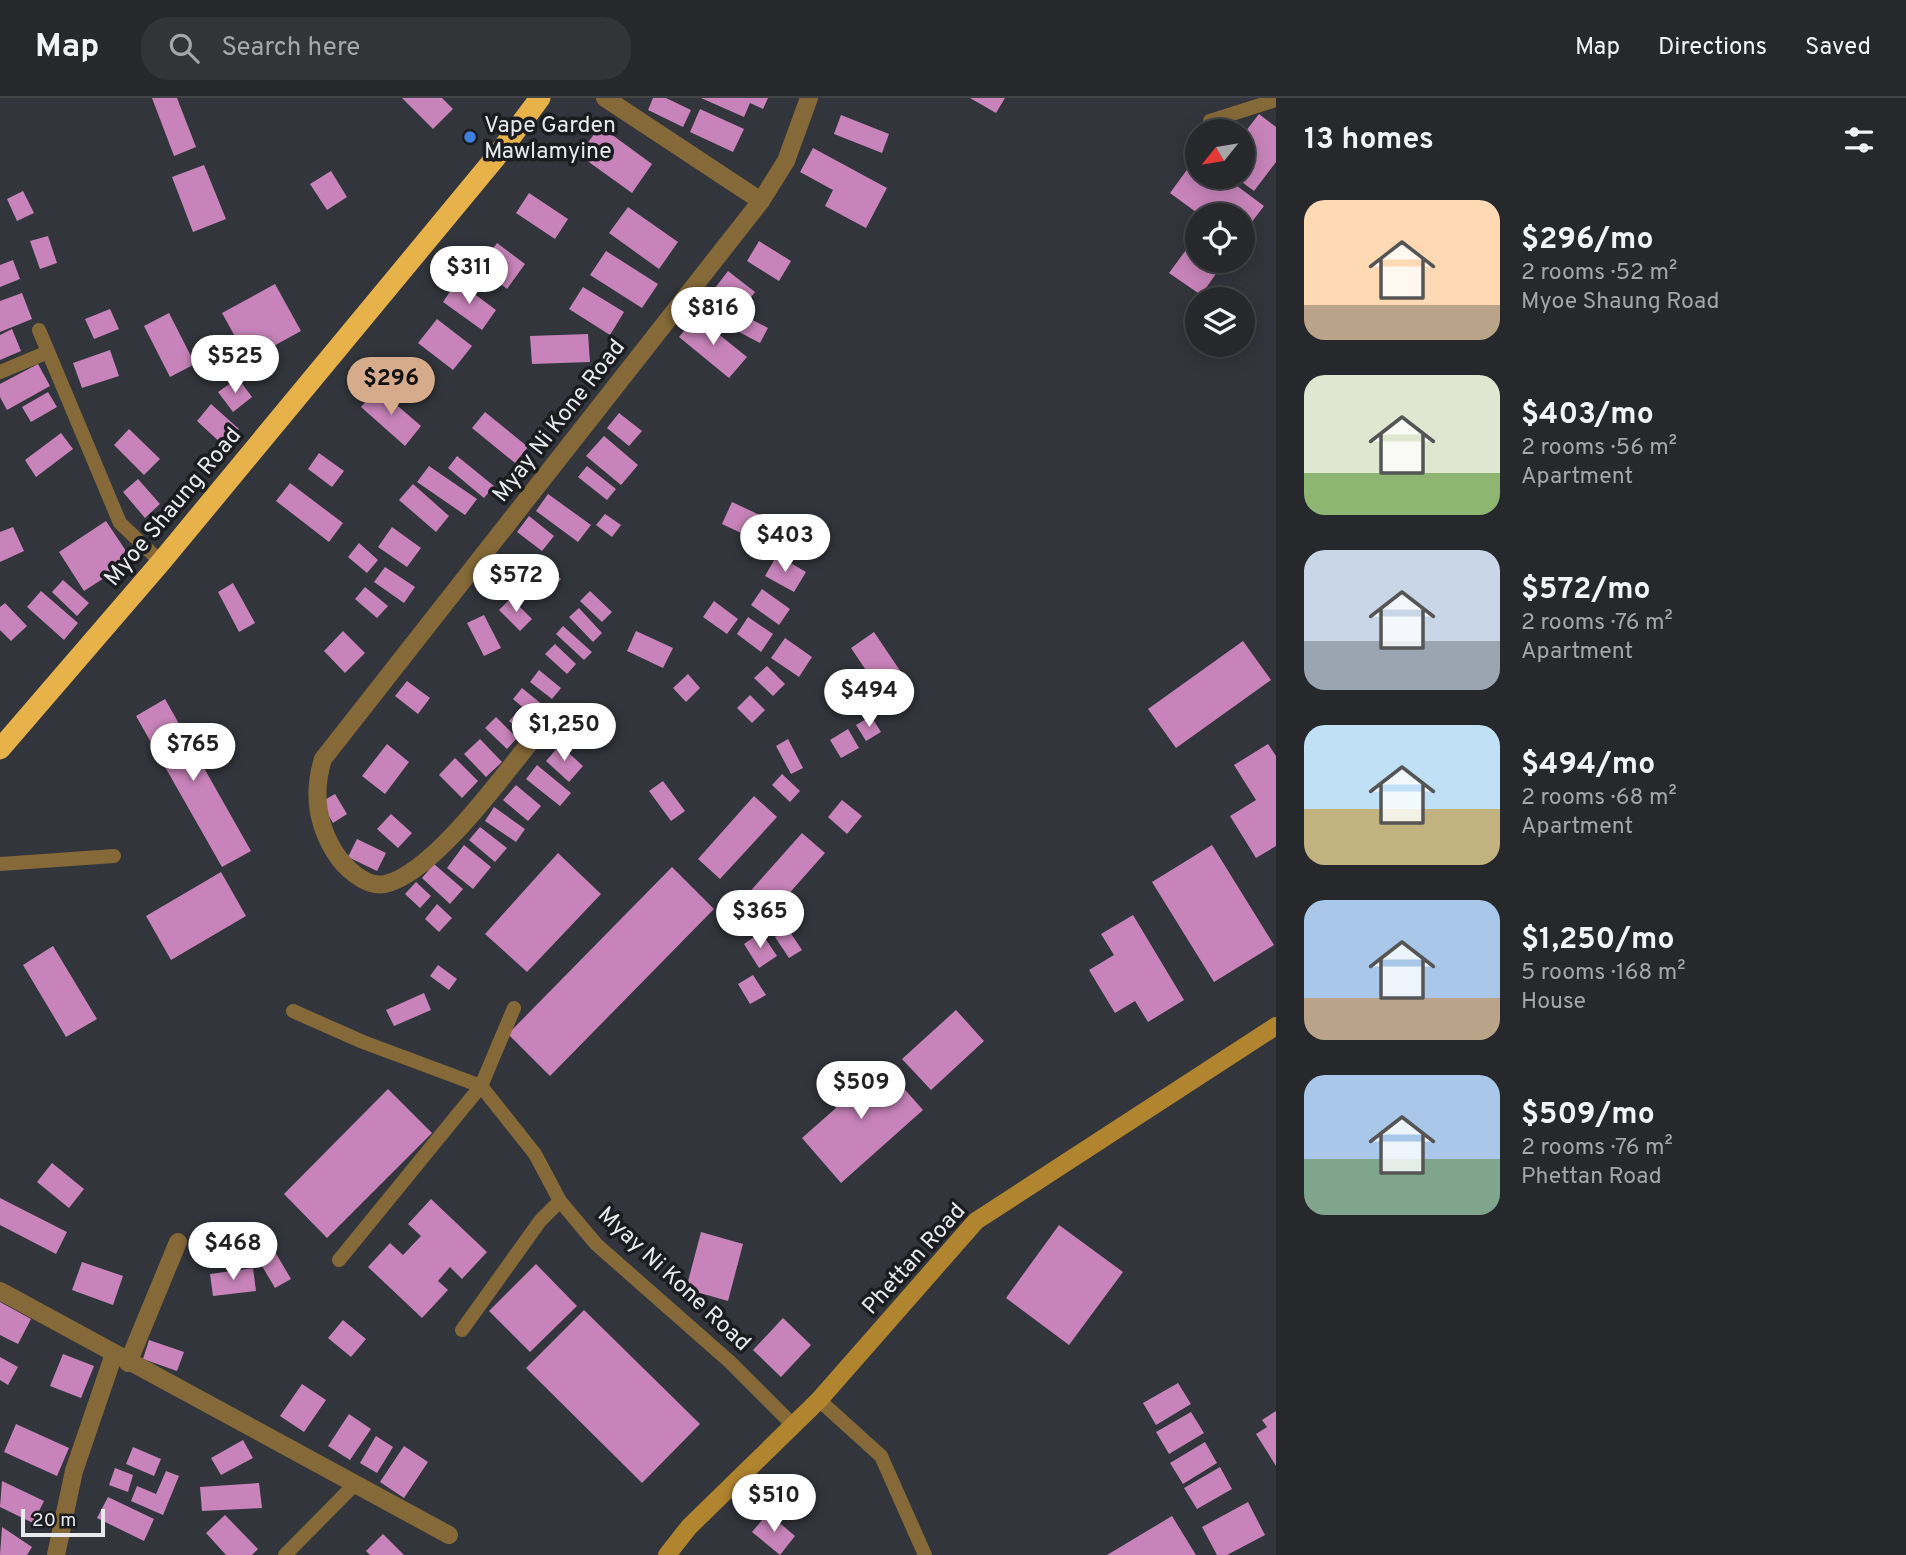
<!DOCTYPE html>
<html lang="en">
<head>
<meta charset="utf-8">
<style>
	body { margin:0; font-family:Overpass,sans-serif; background:#323438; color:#f1f3f6; height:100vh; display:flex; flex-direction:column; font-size:26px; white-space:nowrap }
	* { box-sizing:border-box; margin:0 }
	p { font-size:23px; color:#a4a6a9 }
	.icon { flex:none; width:38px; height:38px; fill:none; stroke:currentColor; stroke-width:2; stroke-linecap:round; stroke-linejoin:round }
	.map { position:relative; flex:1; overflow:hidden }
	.side { display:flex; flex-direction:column; background:#26282c; width:630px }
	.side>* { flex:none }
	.needle { width:46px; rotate:240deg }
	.fabs { position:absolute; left:1185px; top:21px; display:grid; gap:14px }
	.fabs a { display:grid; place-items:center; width:70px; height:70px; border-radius:50%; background:#26282c; box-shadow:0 4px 18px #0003,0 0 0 2px #424448; font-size:35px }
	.scale { position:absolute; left:21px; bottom:18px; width:84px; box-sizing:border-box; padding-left:7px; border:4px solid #e9eaee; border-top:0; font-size:19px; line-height:24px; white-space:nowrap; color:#e9eaee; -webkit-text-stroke:5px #1b1c1f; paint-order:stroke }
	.price { position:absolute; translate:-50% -60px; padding:0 16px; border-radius:24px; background:#fff; color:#222; font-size:23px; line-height:46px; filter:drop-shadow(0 2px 4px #0008) }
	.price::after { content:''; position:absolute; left:50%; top:42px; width:21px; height:16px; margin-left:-10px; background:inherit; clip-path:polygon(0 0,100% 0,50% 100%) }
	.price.selected { background:#d6ab8b; color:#111 }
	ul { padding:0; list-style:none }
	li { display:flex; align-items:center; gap:21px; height:175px; padding:0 28px }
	li span { display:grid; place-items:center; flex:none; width:196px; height:140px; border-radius:21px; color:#555 }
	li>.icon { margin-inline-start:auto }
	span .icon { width:84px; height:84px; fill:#fffc; stroke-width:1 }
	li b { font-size:30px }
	h2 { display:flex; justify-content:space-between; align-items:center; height:84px; padding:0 28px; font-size:30px }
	header { display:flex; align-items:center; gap:42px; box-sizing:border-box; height:98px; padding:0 35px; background:#26282c; border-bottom:2px solid #424448 }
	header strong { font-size:33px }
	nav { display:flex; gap:38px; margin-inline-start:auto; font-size:24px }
	.search { width:490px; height:63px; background:#323438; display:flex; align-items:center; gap:18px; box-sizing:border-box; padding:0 24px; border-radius:28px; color:#a4a6a9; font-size:26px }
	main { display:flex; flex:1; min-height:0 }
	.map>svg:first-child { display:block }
	.building { fill:#c884ba }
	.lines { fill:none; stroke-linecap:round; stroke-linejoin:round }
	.lane { stroke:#856938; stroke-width:14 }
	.street { stroke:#856938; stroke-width:18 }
	.secondary { stroke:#b1852f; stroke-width:18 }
	.highway { stroke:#e8b24a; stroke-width:21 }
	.shop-dot { fill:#3f7fe0; stroke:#1b1c1f; stroke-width:2.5 }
	.labels { text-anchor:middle; stroke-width:7; stroke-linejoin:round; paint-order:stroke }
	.poi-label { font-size:23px; fill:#e9eaee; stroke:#1b1c1f; text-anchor:start }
	.street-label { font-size:23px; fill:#e9eaee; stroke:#1b1c1f }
</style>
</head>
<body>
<header>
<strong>Map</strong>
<div class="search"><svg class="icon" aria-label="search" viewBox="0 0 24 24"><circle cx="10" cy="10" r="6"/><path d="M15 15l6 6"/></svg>Search here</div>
<nav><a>Map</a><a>Directions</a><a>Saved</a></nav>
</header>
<main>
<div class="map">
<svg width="1276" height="1457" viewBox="0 0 1276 1457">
	<rect width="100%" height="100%" fill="#32353b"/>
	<g class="building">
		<polygon points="152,0 177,0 196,49 174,58"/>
		<polygon points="402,0 442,0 453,11 433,31"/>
		<polygon points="653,0 666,0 691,12 683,29 648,12"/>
		<polygon points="701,0 768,0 763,11 750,5 744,19"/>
		<polygon points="970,0 1005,0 996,15"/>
		<polygon points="700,11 744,31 733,54 690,34"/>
		<polygon points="1259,16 1276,29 1276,64 1254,93 1235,79 1242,79 1242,38"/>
		<polygon points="841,17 889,36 882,55 834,36"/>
		<polygon points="600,28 652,66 632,95 579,57"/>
		<polygon points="813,50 887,90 866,130 825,108 833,92 800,74"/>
		<polygon points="1197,58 1197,79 1225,79 1264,108 1242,137 1242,117 1200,117 1170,95"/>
		<polygon points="204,67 226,121 193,134 172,79"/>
		<polygon points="331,73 347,99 327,112 310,86"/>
		<polygon points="23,93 34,115 17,123 7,101"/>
		<polygon points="529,95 568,121 555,141 516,115"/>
		<polygon points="628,109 678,144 659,171 609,135"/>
		<polygon points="1197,137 1197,163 1225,163 1201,197 1169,175"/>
		<polygon points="48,138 57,165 40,171 30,143"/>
		<polygon points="759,143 791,163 779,183 747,163"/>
		<polygon points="497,145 525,166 507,191 479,169"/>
		<polygon points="606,153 658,186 642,210 590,177"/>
		<polygon points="13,162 20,181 0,189 0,167"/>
		<polygon points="728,173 755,194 739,215 712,194"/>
		<polygon points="457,183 496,212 482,232 443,204"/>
		<polygon points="275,186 301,233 248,262 222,215"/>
		<polygon points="583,189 624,214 610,237 569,211"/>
		<polygon points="22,195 32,221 0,234 0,203"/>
		<polygon points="110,211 119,231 94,241 85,221"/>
		<polygon points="169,215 195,266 170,279 144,228"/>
		<polygon points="696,218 747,259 729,280 679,239"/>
		<polygon points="747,219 768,230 760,245 739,234"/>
		<polygon points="437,221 472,248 453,272 418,245"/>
		<polygon points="12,231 21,253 0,262 0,237"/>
		<polygon points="588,236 590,264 532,266 530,238"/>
		<polygon points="110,252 119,278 82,290 73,265"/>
		<polygon points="38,266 50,288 7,312 0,299 0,286"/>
		<polygon points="238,280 252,299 233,314 218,294"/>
		<polygon points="377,290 421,328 405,348 361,309"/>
		<polygon points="48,294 57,309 31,324 22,309"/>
		<polygon points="211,306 239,331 224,348 197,323"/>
		<polygon points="485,314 528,349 515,365 472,330"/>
		<polygon points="619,315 642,333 629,348 607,330"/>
		<polygon points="129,331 160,361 144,377 114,347"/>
		<polygon points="61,335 73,351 36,379 25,362"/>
		<polygon points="604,338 638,367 621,387 586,358"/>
		<polygon points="319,355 344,373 332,389 308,371"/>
		<polygon points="457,358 494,388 484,400 448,370"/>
		<polygon points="429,368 477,401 465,417 417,384"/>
		<polygon points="587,368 616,391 607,402 578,379"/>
		<polygon points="138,381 160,406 145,420 123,394"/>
		<polygon points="290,385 343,425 329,444 276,403"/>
		<polygon points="413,386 449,418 436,434 399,402"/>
		<polygon points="548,396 591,427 578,444 536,413"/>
		<polygon points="732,404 766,420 756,442 722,426"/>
		<polygon points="605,416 621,427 612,439 596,427"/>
		<polygon points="529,418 554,438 542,453 517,434"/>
		<polygon points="106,423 132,462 84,493 59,454"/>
		<polygon points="13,429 24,453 0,464 0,434"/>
		<polygon points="392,429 421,450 407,469 378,449"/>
		<polygon points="359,445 378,462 367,475 348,459"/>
		<polygon points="777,457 806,474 794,494 765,478"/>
		<polygon points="538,460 561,481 549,494 527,472"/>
		<polygon points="385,469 415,489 404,505 374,484"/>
		<polygon points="517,471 530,495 518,501 505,478"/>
		<polygon points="63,482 89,505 77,518 52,494"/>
		<polygon points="233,485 255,525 239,534 218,494"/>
		<polygon points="365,489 388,508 377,520 355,501"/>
		<polygon points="762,491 790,511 779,527 751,507"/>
		<polygon points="41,493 78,525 64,542 27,509"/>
		<polygon points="590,493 612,514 602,524 580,503"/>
		<polygon points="511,500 532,521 520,533 499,512"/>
		<polygon points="714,503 738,521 727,536 703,519"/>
		<polygon points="5,505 27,528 11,543 0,532 0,509"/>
		<polygon points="579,510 602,535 593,544 569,519"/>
		<polygon points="484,517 501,550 484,558 467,525"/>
		<polygon points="748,519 773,536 761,554 737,536"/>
		<polygon points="563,528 592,554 584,562 556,536"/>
		<polygon points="343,533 365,555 345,575 324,553"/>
		<polygon points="636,533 673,550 663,570 627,553"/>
		<polygon points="874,534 905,580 882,596 851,550"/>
		<polygon points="785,540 812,559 799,579 771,560"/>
		<polygon points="1243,543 1271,582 1176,650 1148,611"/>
		<polygon points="555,546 576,566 567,576 545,556"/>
		<polygon points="767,568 785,586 773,598 754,580"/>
		<polygon points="539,572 561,590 552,601 530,584"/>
		<polygon points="688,576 700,590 686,604 673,590"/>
		<polygon points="407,583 430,600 418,616 395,598"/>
		<polygon points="522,590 544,608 534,619 513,601"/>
		<polygon points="750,597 765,612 752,625 737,610"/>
		<polygon points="165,601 251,753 222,769 136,618"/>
		<polygon points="519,612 534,624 524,636 509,623"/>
		<polygon points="871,618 881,634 866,643 856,627"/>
		<polygon points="496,619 517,640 507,651 485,630"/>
		<polygon points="848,631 859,650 841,660 830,642"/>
		<polygon points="480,641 502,664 486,679 464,656"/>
		<polygon points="788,641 803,670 791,676 776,648"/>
		<polygon points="387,646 409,664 385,696 362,678"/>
		<polygon points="1268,646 1276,658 1276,748 1256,760 1230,718 1256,702 1234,667"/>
		<polygon points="560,647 583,668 569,684 546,663"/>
		<polygon points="455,660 478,683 462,700 439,677"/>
		<polygon points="537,667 571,695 560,708 526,681"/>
		<polygon points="782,676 800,693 790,704 772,687"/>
		<polygon points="663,683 685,713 671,723 649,693"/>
		<polygon points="516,687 541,708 528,723 503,702"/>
		<polygon points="335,696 347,716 333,725 321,704"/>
		<polygon points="754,698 777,719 720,781 698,761"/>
		<polygon points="842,702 862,718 847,736 828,719"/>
		<polygon points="494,709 525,731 516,744 485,723"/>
		<polygon points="391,716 412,735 398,750 377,731"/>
		<polygon points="480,729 507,750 495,764 469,742"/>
		<polygon points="802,735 825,755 769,818 746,798"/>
		<polygon points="357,741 386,755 377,773 348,759"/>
		<polygon points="464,747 491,769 473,791 447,770"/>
		<polygon points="1212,747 1274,847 1214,884 1152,784"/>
		<polygon points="558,755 601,796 527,874 485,836"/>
		<polygon points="434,766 463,791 450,806 422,780"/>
		<polygon points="672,769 714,811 550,978 508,936"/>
		<polygon points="221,774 246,818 171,862 146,818"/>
		<polygon points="416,784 431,798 420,810 405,796"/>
		<polygon points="437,806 452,820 439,834 425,821"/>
		<polygon points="1133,817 1184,902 1148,924 1135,903 1115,915 1089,872 1114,857 1101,836"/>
		<polygon points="788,831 802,852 789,860 775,839"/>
		<polygon points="761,834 777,858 759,870 744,846"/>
		<polygon points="53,848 97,921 66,939 23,867"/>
		<polygon points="438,867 457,881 449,892 430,878"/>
		<polygon points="753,877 766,897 750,906 738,886"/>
		<polygon points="424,895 431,912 394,928 386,912"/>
		<polygon points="956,912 984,943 931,992 902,961"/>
		<polygon points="865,963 884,985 892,977 923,1012 841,1085 802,1040 836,1010 825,998"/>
		<polygon points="388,991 432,1035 327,1140 284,1096"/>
		<polygon points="52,1065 84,1091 69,1110 37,1084"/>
		<polygon points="0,1100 67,1134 56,1156 0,1127"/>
		<polygon points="431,1101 487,1154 462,1181 450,1169 438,1183 448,1192 422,1220 368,1169 390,1145 403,1157 421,1138 408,1126"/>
		<polygon points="1059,1127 1123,1174 1069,1247 1006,1200"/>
		<polygon points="701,1134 743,1146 728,1203 686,1191"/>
		<polygon points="268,1142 291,1181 275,1190 252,1151"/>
		<polygon points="82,1164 123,1178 113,1207 72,1192"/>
		<polygon points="536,1166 577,1208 530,1254 489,1213"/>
		<polygon points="253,1170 256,1193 213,1198 210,1176"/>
		<polygon points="0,1204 31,1221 18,1246 0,1237"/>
		<polygon points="584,1212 700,1326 642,1385 526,1270"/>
		<polygon points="783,1220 811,1247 781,1279 753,1252"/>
		<polygon points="343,1222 366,1241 351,1259 328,1240"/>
		<polygon points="149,1242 184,1254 177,1273 143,1261"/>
		<polygon points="63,1256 94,1268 81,1300 50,1288"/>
		<polygon points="0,1259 18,1269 8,1287 0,1282"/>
		<polygon points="1178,1285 1191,1306 1156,1327 1143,1305"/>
		<polygon points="302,1286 326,1302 304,1334 280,1318"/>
		<polygon points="1276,1313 1276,1368 1256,1336 1267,1329 1262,1322"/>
		<polygon points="1191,1314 1204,1335 1169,1356 1156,1334"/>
		<polygon points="349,1316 371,1331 350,1362 328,1348"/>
		<polygon points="16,1326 69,1350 57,1378 4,1354"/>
		<polygon points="376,1338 393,1349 377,1375 360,1365"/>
		<polygon points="243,1342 253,1360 221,1377 211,1360"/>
		<polygon points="1205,1344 1217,1365 1183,1386 1170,1365"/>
		<polygon points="404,1348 428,1364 404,1400 380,1384"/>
		<polygon points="133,1349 161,1361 154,1378 126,1366"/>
		<polygon points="1220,1369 1232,1391 1197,1411 1184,1390"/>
		<polygon points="115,1370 133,1377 128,1394 109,1387"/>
		<polygon points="166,1373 179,1378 163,1417 131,1403 137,1388 156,1396"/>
		<polygon points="2,1383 44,1403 33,1425 0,1409"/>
		<polygon points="259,1385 262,1410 202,1413 200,1389"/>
		<polygon points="108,1399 154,1421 144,1443 97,1420"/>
		<polygon points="1248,1404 1265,1437 1227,1457 1217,1457 1202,1429"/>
		<polygon points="768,1415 795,1438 780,1457 752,1434"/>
		<polygon points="225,1417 258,1451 252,1457 226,1457 206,1435"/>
		<polygon points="1172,1418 1196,1457 1107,1457"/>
		<polygon points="2,1429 32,1449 27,1457 0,1457"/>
		<polygon points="383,1436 404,1457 370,1457 366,1453"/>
	</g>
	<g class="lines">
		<g class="lane">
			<polyline points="1210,23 1276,2"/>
			<polyline points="39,232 120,425 161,464"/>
			<polyline points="0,274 48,254"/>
			<polyline points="0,766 114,758"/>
			<polyline points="293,913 363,944 481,988 535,1056 560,1103 596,1146 730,1264 793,1327"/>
			<polyline points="339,1162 481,988 514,910"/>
			<polyline points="462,1232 540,1123 560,1103"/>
			<polyline points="819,1302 881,1358 925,1457"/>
			<polyline points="285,1457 356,1385"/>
		</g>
		<g class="street">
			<polyline points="605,0 761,103"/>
			<path d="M532 642C501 680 432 776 385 786 365 790 343 768 334 753 316 723 313 693 323 661L761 103 786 63 809 0"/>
			<polyline points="0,1193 449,1437"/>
			<polyline points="128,1265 178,1144"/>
			<polyline points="56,1457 74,1373 114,1256"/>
		</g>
		<polyline class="secondary" points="667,1457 689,1429 819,1302 976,1123 1276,928"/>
		<polyline class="highway" points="0,651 161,464 496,59 540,0"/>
	</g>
	<circle class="shop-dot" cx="470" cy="39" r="7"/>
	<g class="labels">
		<g class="poi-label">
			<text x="484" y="34">Vape Garden<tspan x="484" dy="26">Mawlamyine</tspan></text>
		</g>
		<g class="street-label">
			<text transform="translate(558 322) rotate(-52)" y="8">Myay Ni Kone Road</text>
			<text transform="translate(172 408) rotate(-50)" y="8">Myoe Shaung Road</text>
			<text transform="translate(913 1160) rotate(-48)" y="8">Phettan Road</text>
			<text transform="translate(675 1180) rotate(43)" y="8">Myay Ni Kone Road</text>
		</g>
	</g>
</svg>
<div class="fabs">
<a><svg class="needle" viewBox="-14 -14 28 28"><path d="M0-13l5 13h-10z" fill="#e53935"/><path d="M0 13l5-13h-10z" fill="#a4a6a9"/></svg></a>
<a><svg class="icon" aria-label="locate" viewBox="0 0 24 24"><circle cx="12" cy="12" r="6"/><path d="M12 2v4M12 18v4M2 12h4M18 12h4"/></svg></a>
<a><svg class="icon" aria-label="layers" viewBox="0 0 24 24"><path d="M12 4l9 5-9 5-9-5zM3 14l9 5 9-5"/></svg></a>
</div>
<div class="scale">20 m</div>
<b class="price" style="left:469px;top:208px">$311</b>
<b class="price" style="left:713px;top:249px">$816</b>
<b class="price" style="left:235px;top:297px">$525</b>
<b class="price selected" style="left:391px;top:319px">$296</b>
<b class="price" style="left:785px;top:476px">$403</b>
<b class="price" style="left:516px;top:516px">$572</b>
<b class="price" style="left:869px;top:631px">$494</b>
<b class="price" style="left:564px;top:665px">$1,250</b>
<b class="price" style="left:193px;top:685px">$765</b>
<b class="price" style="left:760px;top:852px">$365</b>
<b class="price" style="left:861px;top:1023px">$509</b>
<b class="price" style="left:233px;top:1184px">$468</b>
<b class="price" style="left:774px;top:1436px">$510</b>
</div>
<section class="side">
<h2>13 homes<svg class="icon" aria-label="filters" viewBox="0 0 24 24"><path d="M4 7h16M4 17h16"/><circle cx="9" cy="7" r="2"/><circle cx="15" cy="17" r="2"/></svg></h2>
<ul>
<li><span style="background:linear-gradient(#ffd9b3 75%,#b9a48a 0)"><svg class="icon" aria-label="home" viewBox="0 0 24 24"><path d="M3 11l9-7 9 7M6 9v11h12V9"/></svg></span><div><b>$296/mo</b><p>2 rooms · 52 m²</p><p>Myoe Shaung Road</p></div></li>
<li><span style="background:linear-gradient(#dfe7d0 70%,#8fb573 0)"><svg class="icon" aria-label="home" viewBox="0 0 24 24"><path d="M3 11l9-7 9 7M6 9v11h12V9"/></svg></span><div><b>$403/mo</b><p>2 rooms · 56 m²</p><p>Apartment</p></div></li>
<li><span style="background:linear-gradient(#c9d6e8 65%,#9aa5b1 0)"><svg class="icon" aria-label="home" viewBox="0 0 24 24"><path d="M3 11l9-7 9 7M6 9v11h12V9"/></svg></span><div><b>$572/mo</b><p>2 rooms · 76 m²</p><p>Apartment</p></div></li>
<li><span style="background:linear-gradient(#bfe0f5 60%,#c2b280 0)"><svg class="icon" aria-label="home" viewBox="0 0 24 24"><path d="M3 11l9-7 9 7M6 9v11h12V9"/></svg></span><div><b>$494/mo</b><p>2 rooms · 68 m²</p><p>Apartment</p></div></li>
<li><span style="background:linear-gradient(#a9c7e8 70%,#b9a48a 0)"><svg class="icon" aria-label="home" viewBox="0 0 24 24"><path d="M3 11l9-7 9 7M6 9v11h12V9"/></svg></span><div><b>$1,250/mo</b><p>5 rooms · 168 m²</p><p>House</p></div></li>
<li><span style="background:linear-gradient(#a9c7e8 60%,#7fa58c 0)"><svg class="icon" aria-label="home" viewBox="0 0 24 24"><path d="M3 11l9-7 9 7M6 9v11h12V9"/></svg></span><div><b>$509/mo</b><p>2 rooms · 76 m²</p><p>Phettan Road</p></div></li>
</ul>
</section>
</main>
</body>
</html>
